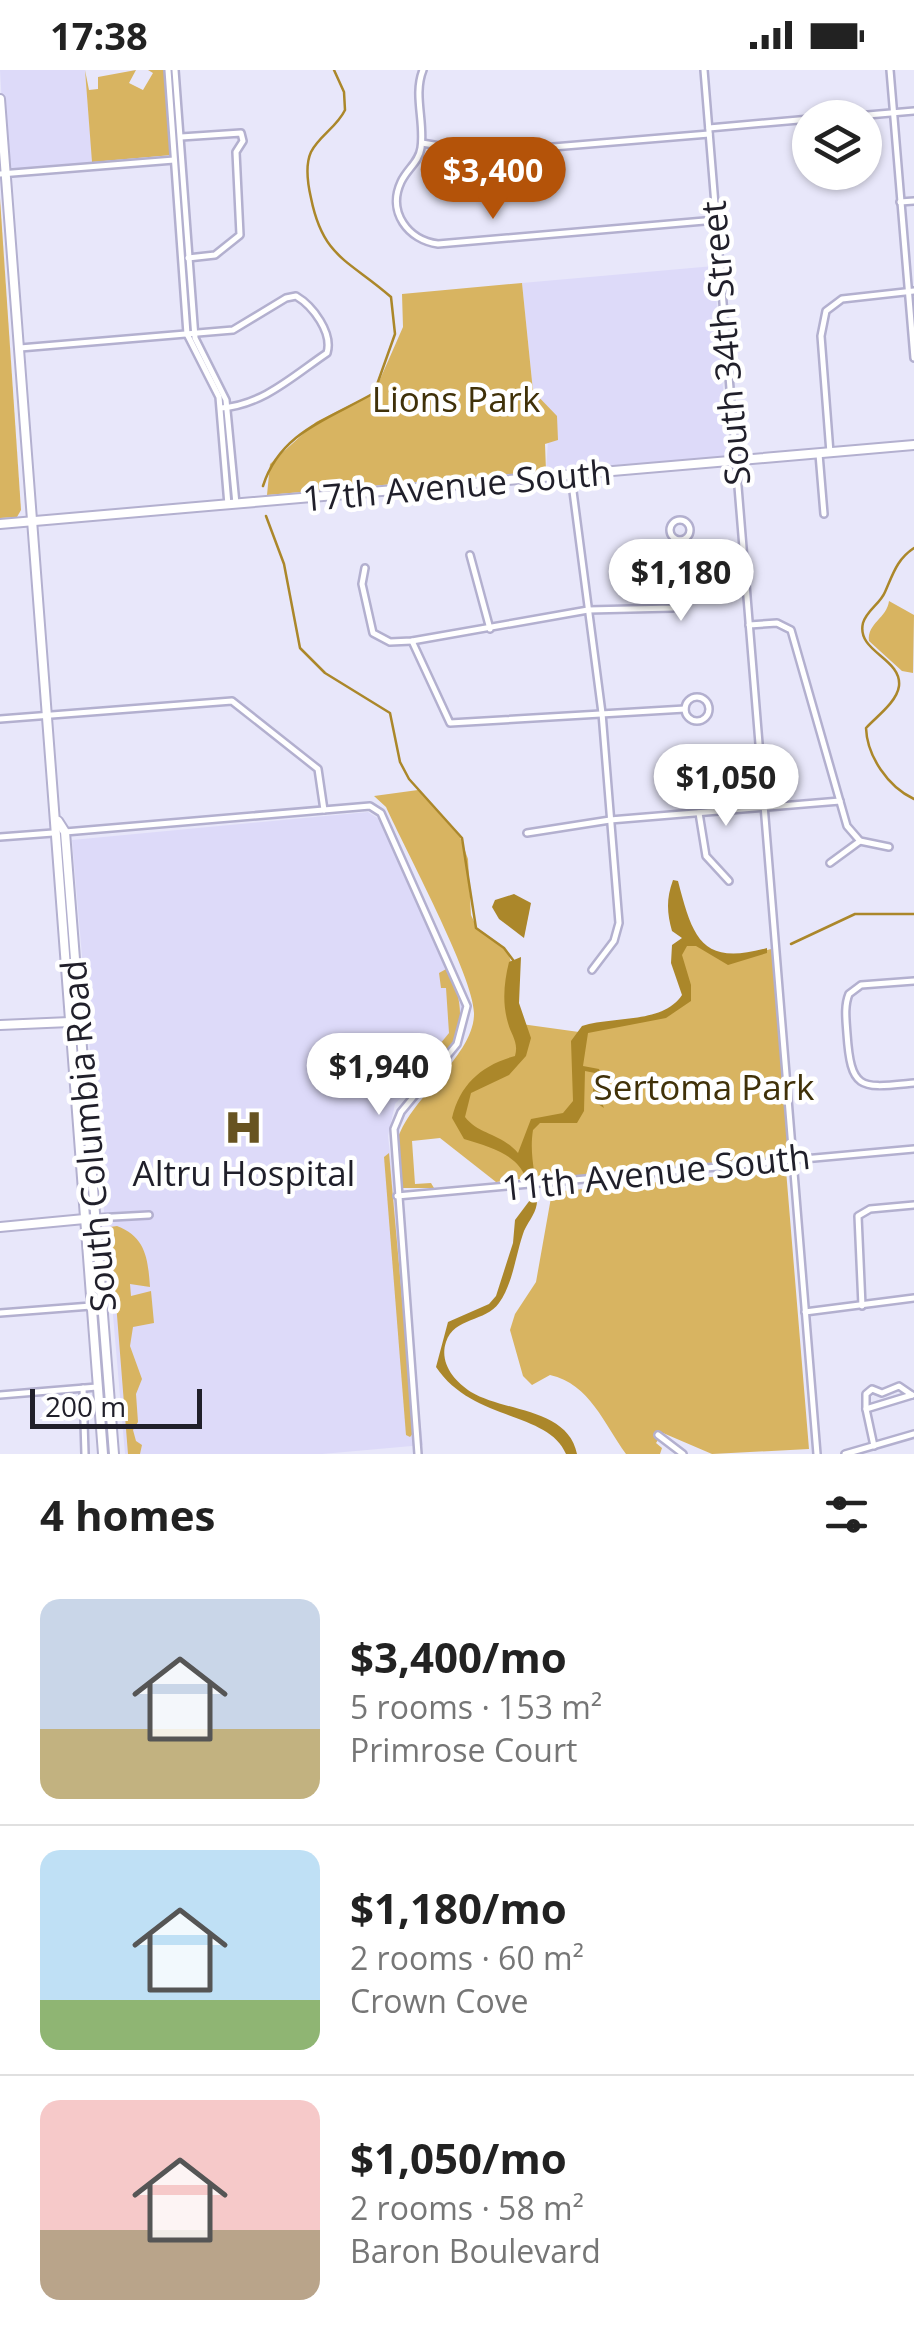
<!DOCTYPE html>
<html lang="en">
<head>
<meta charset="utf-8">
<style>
	body { margin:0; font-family:"Open Sans",sans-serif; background:#f2f2f2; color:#222; height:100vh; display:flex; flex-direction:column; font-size:38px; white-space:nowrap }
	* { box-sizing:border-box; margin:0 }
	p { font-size:32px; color:#767676 }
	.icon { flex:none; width:55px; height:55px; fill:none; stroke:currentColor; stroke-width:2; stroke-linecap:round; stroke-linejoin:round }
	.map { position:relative; height:1384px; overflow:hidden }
	.details { display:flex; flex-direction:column; background:#fff; flex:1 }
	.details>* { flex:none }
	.fabs { position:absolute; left:792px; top:30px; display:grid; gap:20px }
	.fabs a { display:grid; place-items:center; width:90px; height:90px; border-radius:50%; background:#fff; box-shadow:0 2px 8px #0004; font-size:50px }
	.scale { position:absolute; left:30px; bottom:25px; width:172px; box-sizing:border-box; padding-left:10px; border:5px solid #201f2a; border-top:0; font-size:28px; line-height:35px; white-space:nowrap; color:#201f2a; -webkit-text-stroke:8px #fff; paint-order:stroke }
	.price { position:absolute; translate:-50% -85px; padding:0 22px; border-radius:35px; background:#fff; color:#222; font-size:32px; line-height:65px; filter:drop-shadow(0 2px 5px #0008) }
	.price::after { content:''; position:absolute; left:50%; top:60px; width:30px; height:22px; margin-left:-15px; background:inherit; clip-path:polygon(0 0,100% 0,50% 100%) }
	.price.on { background:#b45309; color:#fff }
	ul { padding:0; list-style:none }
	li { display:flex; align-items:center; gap:30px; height:250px; padding:0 40px }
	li+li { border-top:2px solid #e0e0e0 }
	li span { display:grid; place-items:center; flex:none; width:280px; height:200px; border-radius:20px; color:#555 }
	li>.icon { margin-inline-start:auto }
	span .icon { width:120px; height:120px; fill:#fffc; stroke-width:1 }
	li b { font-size:42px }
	h2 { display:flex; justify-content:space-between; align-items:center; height:120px; padding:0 40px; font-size:42px }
	.status { display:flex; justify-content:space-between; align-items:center; height:70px; padding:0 50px; background:#fff; direction:ltr }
	.status svg { height:28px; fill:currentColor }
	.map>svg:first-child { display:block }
	.built { fill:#dddaf9 }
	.green { fill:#d8b461 }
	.water { fill:#ab872a }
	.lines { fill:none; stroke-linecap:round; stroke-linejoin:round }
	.stream { stroke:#ab872a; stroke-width:2.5 }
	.street-casing { stroke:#b3b0cf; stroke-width:10 }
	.secondary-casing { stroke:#b3b0cf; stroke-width:12 }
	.street { stroke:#fff; stroke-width:5 }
	.secondary { stroke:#fff; stroke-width:8 }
	.labels { text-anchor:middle; stroke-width:9; stroke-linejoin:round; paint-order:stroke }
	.street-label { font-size:35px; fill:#201f2a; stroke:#fff }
	.park-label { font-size:35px; fill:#403109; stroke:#fff }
	.poi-label { font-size:35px; fill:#201f2a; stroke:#fff }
</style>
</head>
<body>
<div class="status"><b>17:38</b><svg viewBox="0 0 49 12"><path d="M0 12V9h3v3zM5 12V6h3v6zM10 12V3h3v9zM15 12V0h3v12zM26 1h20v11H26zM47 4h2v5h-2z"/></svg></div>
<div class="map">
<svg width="914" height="1384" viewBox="0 0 914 1384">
	<rect width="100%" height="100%" fill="#e8e7fa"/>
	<g class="built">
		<polygon points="0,0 85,0 93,97 6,104"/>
		<polygon points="714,196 728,386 546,401 548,371 533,321 522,213"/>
		<polygon points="368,742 379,749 389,768 463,934 451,976 395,1034 388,1066 423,1375 322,1384 125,1384 72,770"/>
	</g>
	<g class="green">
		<polygon points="85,0 89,20 98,19 98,7 136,0 129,13 143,20 153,3 148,0 166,0 172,85 92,92"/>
		<polygon points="0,128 21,440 17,447 0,448"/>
		<polygon points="522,213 533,321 557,346 558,370 545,374 546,401 267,425 270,394 316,352 374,323 403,257 402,224"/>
		<path d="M889 531 914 545 913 603 902 601 869 571C867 553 887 548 889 531Z"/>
		<path d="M418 720 460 767 468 789 471 845 477 858 508 882 517 913 514 953 579 962 613 952 660 948 686 929 675 879 690 868C726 893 734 888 775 878L794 1089 545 1116 527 1095 530 1108 496 1112 440 1068 412 1071 415 1114 431 1113 434 1118H400C399 1105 393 1084 397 1072 407 1030 475 986 474 943 474 907 404 777 386 737L374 726Z"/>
		<path d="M448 898C473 951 458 983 412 1019L395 1007 391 995H423L449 963 446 918H441L439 903Z"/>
		<polygon points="389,1083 414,1362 410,1367 406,1365 384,1087"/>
		<path d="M786 1100 809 1379 712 1384 663 1363 656 1373 662 1378 660 1384H626C604 1354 590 1314 550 1305L532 1315 523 1306 510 1260 515 1244 536 1212 552 1122Z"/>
		<path d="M117 1156C146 1167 148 1189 150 1217L130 1214 131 1226 151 1221 154 1253 133 1257 130 1276 142 1309 136 1324 138 1352 133 1360 136 1371 142 1375 140 1384H128L110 1157Z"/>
	</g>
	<g class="water">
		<path d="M673 810 678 811C693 869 702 896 767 878V883L728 895 696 876H687L682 885 691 915V931L666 948 588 963 583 996 599 999 609 1028 602 1033 604 1038 592 1030 595 1003 585 1001 584 1041 577 1053H540L533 1060C529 1085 536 1104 537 1127 538 1142 530 1148 524 1161 516 1183 513 1214 499 1233 486 1252 454 1247 446 1272 439 1293 454 1311 471 1322 504 1342 568 1338 577 1384H566C548 1341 473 1352 436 1297L448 1252 489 1234 496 1226 513 1173 515 1150 530 1130C529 1088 500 1080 464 1069L452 1048C460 1014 482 995 515 986 519 972 511 965 508 953 502 933 504 912 509 892L521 887 519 933 531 968 526 986 509 1005 471 1023 465 1047C479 1065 501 1063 518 1083L531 1049 563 1043 573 1031 571 971 582 956C613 946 663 954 682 925L671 893 672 875 682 868 672 861C667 843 666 829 673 810Z"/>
		<polygon points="514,824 531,833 524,868 499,849 492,837 495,830"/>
	</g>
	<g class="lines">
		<g class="stream">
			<path d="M263 416C280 362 329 349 374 323L395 264 391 227C349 190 323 188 311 128 308 115 305 95 311 82 319 66 337 57 345 40L344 22 334 0"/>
			<polyline points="266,446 284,494 300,578 325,603 390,643 400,692 409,709 462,768 476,858 504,878 513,890"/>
			<path d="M914 478C897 489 893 504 885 522 880 534 867 540 863 553 856 582 902 588 899 616 897 632 876 647 866 658 867 686 888 717 914 729"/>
			<polyline points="791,874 855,844 914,844"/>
		</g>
		<defs>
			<g id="street">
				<polyline points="168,0 187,264 219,327 228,435"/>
				<polyline points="175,0 195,268 226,330 236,434"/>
				<path d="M423 0C413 25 425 52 421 78 419 92 407 99 401 112 387 142 408 170 438 174L716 150"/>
				<polyline points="704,0 817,1384"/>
				<polyline points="890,0 914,288"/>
				<polyline points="833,48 914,41"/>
				<polyline points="709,58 810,49"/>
				<polyline points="181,67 241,63 243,71 236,82 240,165 215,185 188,188"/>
				<polyline points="422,73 482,83 709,64"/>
				<polyline points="0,104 174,90"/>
				<polyline points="900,132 914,131"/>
				<path d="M20 278 233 260 286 228 296 226C313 236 333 263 327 283 293 306 263 335 221 338"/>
				<polyline points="830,383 821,266 826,241 842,229 914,221"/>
				<polyline points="819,384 824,444"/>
				<polyline points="571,406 602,643 619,853 614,871 592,900"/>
				<circle cx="680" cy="460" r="10"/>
				<polyline points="470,485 490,559"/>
				<polyline points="365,498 362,514 373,563 390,572 412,571 588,540 673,538 682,525 680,470"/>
				<polyline points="749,555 777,553 791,560 847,756 860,771 889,777"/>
				<polyline points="412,571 450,653 685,639"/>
				<circle cx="697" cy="639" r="12"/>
				<polyline points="0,649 232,631 318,699 324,740"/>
				<polyline points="699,743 706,786 729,811"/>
				<polyline points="65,762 370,736 381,743 467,936 457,974 401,1042 394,1059 418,1384"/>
				<polyline points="527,763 610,750 840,731"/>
				<polyline points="0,767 53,763"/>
				<polyline points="830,793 860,771"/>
				<path d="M914 911 861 915 849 924C844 936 846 950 847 964 851 1022 861 1018 914 1013"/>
				<polyline points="397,1126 914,1079"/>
				<polyline points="95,1148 149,1145"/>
				<polyline points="862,1236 858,1146 870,1139 914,1135"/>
				<polyline points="805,1242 914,1228"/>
				<polyline points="0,1243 91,1236"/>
				<polyline points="83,1318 85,1384"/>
				<polyline points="0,1325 97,1317"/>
				<polyline points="866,1339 866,1324 872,1319 882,1323 899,1316 912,1325"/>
				<polyline points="658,1365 683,1384"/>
				<polyline points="874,1376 866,1339 912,1325"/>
				<polyline points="845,1384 914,1364"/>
			</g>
			<g id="secondary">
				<polyline points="0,29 103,1384"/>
				<polyline points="0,454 914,375"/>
				<polyline points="58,751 65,762 114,1384"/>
				<polyline points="0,955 70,952"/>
				<polyline points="0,1157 95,1148"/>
			</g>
		</defs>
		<use href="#street" class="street-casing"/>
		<use href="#secondary" class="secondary-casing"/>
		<use href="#street" class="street"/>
		<use href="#secondary" class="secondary"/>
	</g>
	<defs>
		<symbol id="hospital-bare" viewBox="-9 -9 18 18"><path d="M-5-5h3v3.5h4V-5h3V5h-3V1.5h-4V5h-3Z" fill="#675321" stroke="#fff" stroke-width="2.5" paint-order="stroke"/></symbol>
	</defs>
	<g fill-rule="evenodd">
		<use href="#hospital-bare" x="216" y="1030" width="55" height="55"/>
	</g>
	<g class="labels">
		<g class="street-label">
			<text transform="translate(726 273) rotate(-95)" y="12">South 34th Street</text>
			<text transform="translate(457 416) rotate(-5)" y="12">17th Avenue South</text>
			<text transform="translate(89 1066) rotate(-95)" y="12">South Columbia Road</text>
			<text transform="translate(656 1103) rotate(-6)" y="12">11th Avenue South</text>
		</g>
		<g class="park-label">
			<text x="456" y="342">Lions Park</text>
			<text x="704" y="1030">Sertoma Park</text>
		</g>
		<g class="poi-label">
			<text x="244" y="1116">Altru Hospital</text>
		</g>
	</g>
</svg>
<div class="fabs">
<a><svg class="icon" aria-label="layers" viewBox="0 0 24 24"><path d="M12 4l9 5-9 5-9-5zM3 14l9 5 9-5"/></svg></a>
</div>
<div class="scale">200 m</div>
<b class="price on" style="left:493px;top:152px">$3,400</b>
<b class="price" style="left:681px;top:554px">$1,180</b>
<b class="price" style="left:726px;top:759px">$1,050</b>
<b class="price" style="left:379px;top:1048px">$1,940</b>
</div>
<section class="details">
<h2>4 homes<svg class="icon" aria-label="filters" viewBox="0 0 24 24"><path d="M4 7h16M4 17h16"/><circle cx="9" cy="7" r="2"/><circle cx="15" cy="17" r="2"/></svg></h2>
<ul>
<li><span style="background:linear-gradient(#c9d6e8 65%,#c2b280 0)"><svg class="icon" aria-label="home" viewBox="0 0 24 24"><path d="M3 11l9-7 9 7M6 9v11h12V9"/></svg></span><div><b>$3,400/mo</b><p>5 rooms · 153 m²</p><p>Primrose Court</p></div></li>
<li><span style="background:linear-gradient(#bfe0f5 75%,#8fb573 0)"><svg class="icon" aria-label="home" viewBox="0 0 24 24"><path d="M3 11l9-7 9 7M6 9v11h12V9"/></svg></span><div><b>$1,180/mo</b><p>2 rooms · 60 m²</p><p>Crown Cove</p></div></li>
<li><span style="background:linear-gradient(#f6c9c9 65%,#b9a48a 0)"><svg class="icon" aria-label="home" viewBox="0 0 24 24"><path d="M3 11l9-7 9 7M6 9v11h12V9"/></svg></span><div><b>$1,050/mo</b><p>2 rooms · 58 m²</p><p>Baron Boulevard</p></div></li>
</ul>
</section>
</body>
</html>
